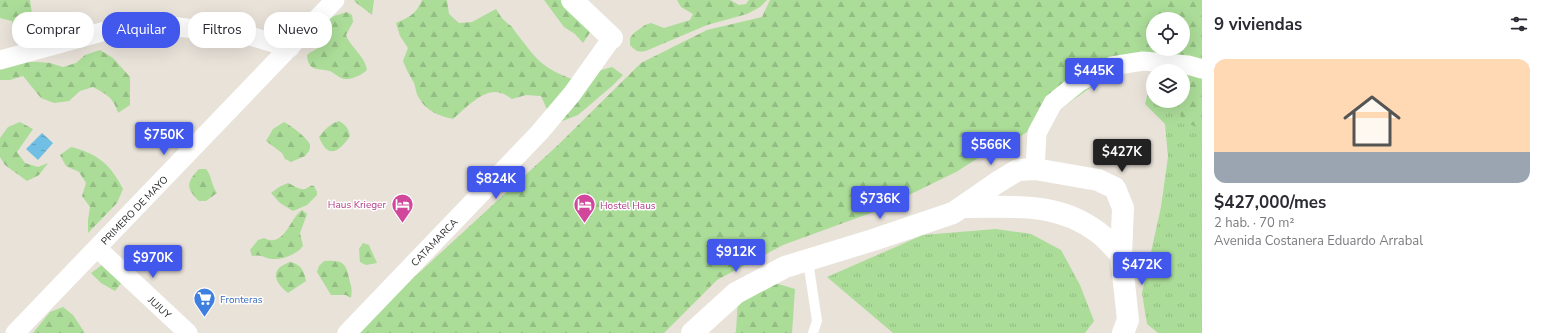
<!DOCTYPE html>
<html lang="es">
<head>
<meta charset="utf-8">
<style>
	body { margin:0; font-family:"Nunito Sans",sans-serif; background:#f2f2f3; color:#2b2b33; height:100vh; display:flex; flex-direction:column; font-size:15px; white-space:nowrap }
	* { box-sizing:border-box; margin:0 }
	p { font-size:13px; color:#7c7c81 }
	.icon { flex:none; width:22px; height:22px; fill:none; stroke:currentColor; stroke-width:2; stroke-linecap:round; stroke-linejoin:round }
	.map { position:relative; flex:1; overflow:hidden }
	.sheet { display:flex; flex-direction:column; background:#fff; width:340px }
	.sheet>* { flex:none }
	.top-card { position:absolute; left:12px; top:12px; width:380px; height:36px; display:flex; gap:8px }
	.tools { position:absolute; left:1146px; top:12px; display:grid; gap:8px }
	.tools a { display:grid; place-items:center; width:44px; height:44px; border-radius:50%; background:#fff; box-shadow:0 4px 16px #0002; font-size:20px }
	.price { position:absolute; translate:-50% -34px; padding:0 9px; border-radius:4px; background:#4257ec; color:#fff; font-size:13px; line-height:26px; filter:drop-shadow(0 1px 2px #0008) }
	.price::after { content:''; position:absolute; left:50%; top:24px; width:12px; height:9px; margin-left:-6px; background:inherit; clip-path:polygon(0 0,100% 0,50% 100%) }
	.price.selected { background:#222; color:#fff }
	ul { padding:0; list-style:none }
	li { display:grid; align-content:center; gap:8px; height:212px; padding:0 12px }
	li+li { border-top:1px solid #e1e1e2 }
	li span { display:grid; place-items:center; height:124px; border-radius:12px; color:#555 }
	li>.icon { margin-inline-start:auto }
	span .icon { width:72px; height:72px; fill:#fffc; stroke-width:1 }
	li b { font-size:17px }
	h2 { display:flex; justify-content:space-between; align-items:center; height:48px; padding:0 12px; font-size:17px }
	.tag { padding:0 14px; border-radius:16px; background:#fff; box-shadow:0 4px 16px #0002; font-size:14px; line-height:36px }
	.tag.selected { background:#4257ec; color:#fff }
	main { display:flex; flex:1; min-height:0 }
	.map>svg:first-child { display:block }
	.grass { fill:url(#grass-tufts) }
	.forest { fill:url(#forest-firs); fill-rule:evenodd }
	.water { fill:url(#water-ripples) }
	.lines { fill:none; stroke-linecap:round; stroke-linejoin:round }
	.service { stroke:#fff; stroke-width:10 }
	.minor { stroke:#fff; stroke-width:19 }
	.secondary { stroke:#fff; stroke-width:22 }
	.labels { text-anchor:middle; stroke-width:3; stroke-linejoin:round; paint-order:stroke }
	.hotel-label { font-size:10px; fill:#b23c85; stroke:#fff; text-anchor:end }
	.street-label { font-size:10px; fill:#262626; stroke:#fff }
	.shop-label { font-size:10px; fill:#366cbe; stroke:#fff; text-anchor:start }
</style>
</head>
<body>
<main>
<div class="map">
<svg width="1202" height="333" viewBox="0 0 1202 333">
	<defs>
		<pattern id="grass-tufts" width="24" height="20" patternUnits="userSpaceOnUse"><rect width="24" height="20" fill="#abdc98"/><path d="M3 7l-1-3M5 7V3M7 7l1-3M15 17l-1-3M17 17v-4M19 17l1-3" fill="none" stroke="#93bd83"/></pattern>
		<pattern id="forest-firs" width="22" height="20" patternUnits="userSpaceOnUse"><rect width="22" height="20" fill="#abdc98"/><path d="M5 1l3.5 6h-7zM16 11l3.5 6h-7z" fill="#93bd83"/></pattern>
		<pattern id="water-ripples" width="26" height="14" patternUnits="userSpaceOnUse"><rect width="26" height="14" fill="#71bfe5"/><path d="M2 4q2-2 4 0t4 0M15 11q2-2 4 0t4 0" fill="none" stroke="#5d9bb9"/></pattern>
	</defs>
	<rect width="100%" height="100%" fill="#e8e2d9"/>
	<g class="grass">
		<polygon points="1153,84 1153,101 1183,101 1202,84 1202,333 1158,333 1147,324 1142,293 1161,207 1168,157 1165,124 1145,104 1150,86"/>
		<polygon points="996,229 1031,234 1061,250 1080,285 1094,321 1085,333 893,333 827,277 923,235"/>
	</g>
	<g class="forest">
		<polygon points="0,0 30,0 32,14 37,25 36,40 22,45 14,34 12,21 0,18"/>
		<polygon points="355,0 374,0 372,15 354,1"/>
		<path d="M422 0H447L449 14 459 23 472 22 496 9C499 13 501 18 505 21 508 24 512 26 514 30 535 57 540 68 575 80L598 71 612 67 623 75 612 86 578 115 552 125V121L541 96 526 95 512 99C509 97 505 94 501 93 484 87 465 109 453 119 439 116 426 111 419 98 416 94 416 88 414 83 410 76 406 69 403 61L408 48 400 36 396 23C410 17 416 14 422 0Z"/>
		<polygon points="544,0 570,0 591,31 583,43 575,34 564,27"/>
		<path d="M677 0H730L739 5 746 4 749 0H767L760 7 747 14 707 25 648 50C640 53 636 52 630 45V38L634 33 645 25 651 23 664 28 690 20 693 14 681 7Z"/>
		<path d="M770 0H1202V129L1181 121 1179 101H1183V71L1126 63 1001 150 989 151 956 172 876 211 783 245 717 280 664 333H354L381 305 422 270 558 145 641 63 707 30 762 17ZM1153 19H1183V49H1153Z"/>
		<path d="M347 12 352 15 353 22 346 35C351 48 365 56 367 70 360 76 350 81 341 78 337 76 334 73 330 71 318 68 308 72 307 55 311 51 314 51 318 48 324 42 321 30 323 23L334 16Z"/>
		<path d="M100 50 113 58 130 77V105L118 113C114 98 106 94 93 87L80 91 69 101 54 103 41 98 23 76 10 80H0V65L23 62H37L50 63 63 67 76 63 85 55Z"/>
		<path d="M339 121C346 125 348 128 350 136 339 152 328 160 319 137 324 130 330 124 339 121Z"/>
		<polygon points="20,122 33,129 17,152 25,163 38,167 48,163 39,175 27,181 5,165 0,157 0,138 8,127"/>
		<path d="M284 122C290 125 308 138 310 145 310 147 310 149 309 151L305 156 291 162 285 159 282 153 266 141 273 129Z"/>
		<path d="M71 147C98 154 110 164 123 189L117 203 88 233V220L90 207 82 196 86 183 79 172 66 166 60 155Z"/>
		<path d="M199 169H206C212 176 211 185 217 193L206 201H199C186 188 186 183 199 169Z"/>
		<path d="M288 183C293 185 299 190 305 189 309 188 309 185 314 186L317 192V195L307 205 293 211 280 203 271 193 279 187Z"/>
		<path d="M302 210 307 214 300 233 303 246C297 254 283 260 273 259 264 259 264 254 252 256L250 250 258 240 264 238C284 249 290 218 302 210Z"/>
		<polygon points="363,243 369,245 377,263 366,265 360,262 359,249"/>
		<path d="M324 261C345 260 346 264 350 282 352 288 352 292 351 298L346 295H331L317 272 319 266Z"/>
		<path d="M290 262C301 264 304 271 306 281L288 293C274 282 269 269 290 262Z"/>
		<polygon points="102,265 123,281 115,291 101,283 91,273"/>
		<polygon points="775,283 795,289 792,333 734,333 736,332 738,297"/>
		<polygon points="63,307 73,315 85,333 33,333 50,312"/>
	</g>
	<polygon class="water" points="42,133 53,143 38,160 26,149"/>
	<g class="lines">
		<polyline class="service" points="808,261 817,321 813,333"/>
		<g class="minor">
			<polyline points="0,60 120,27 162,25 250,36 290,48"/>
			<polyline points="1035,169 1037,133 1053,103 1079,82 1112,66 1143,61 1188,65 1202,69"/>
			<polyline points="97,248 188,333"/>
			<polyline points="15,333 335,0"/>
			<polyline points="347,333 539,133 572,94 612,38"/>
		</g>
		<g class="secondary">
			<polyline points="572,0 612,38"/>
			<path d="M963 207C1013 207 1058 201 1099 233 1107 239 1114 248 1121 255"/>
			<polyline points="692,333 736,293 785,267 873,240 953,213 998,182 1018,170 1035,169 1098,180 1115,188 1123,208 1121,255 1128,320 1123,333"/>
		</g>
	</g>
	<defs>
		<symbol id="hotel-pin" viewBox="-11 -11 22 30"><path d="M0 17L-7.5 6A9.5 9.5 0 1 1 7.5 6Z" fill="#d1479c" stroke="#fff"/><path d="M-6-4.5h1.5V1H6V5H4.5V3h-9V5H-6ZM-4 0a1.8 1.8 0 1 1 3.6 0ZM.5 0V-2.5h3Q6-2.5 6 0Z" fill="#fff"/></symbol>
		<symbol id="supermarket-pin" viewBox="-11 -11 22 30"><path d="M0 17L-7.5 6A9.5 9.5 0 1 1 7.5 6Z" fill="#3f7fe0" stroke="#fff"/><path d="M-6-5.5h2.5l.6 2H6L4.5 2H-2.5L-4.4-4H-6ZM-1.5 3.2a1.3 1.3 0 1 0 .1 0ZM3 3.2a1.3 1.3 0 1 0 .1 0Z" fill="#fff"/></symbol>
	</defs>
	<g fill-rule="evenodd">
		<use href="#hotel-pin" x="390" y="192" width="25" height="34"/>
		<use href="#hotel-pin" x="572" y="192" width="25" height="34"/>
		<use href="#supermarket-pin" x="192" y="286" width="25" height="34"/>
	</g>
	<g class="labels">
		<g class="hotel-label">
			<text x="386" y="208">Haus Krieger</text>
			<text x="600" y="209" text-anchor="start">Hostel Haus</text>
		</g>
		<g class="street-label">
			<text transform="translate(134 210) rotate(-46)" y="4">PRIMERO DE MAYO</text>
			<text transform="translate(434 242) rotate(-46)" y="4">CATAMARCA</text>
			<text transform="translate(160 307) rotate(43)" y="4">JUJUY</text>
		</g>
		<g class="shop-label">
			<text x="220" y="303">Fronteras</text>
		</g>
	</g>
</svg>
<div class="tools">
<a><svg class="icon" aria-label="locate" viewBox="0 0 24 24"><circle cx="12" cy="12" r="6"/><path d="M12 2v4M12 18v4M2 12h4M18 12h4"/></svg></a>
<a><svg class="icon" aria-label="layers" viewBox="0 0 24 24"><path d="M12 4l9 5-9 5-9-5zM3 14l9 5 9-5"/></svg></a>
</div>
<b class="price" style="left:1094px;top:92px">$445K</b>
<b class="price" style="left:164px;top:156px">$750K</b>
<b class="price" style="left:991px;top:166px">$566K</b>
<b class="price selected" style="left:1122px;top:173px">$427K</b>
<b class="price" style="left:496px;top:200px">$824K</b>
<b class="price" style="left:880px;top:220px">$736K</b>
<b class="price" style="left:736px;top:273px">$912K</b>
<b class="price" style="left:153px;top:279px">$970K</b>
<b class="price" style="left:1142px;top:286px">$472K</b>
<div class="top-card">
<a class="tag">Comprar</a>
<a class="tag selected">Alquilar</a>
<a class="tag">Filtros</a>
<a class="tag">Nuevo</a>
</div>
</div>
<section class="sheet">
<h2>9 viviendas<svg class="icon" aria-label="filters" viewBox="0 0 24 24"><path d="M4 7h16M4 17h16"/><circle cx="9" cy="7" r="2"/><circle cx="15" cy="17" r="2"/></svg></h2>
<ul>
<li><span style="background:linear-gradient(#ffd9b3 75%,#9aa5b1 0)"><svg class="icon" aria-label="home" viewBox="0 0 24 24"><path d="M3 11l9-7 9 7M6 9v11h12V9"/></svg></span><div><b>$427,000/mes</b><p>2 hab. · 70 m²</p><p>Avenida Costanera Eduardo Arrabal</p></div></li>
</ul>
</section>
</main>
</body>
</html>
